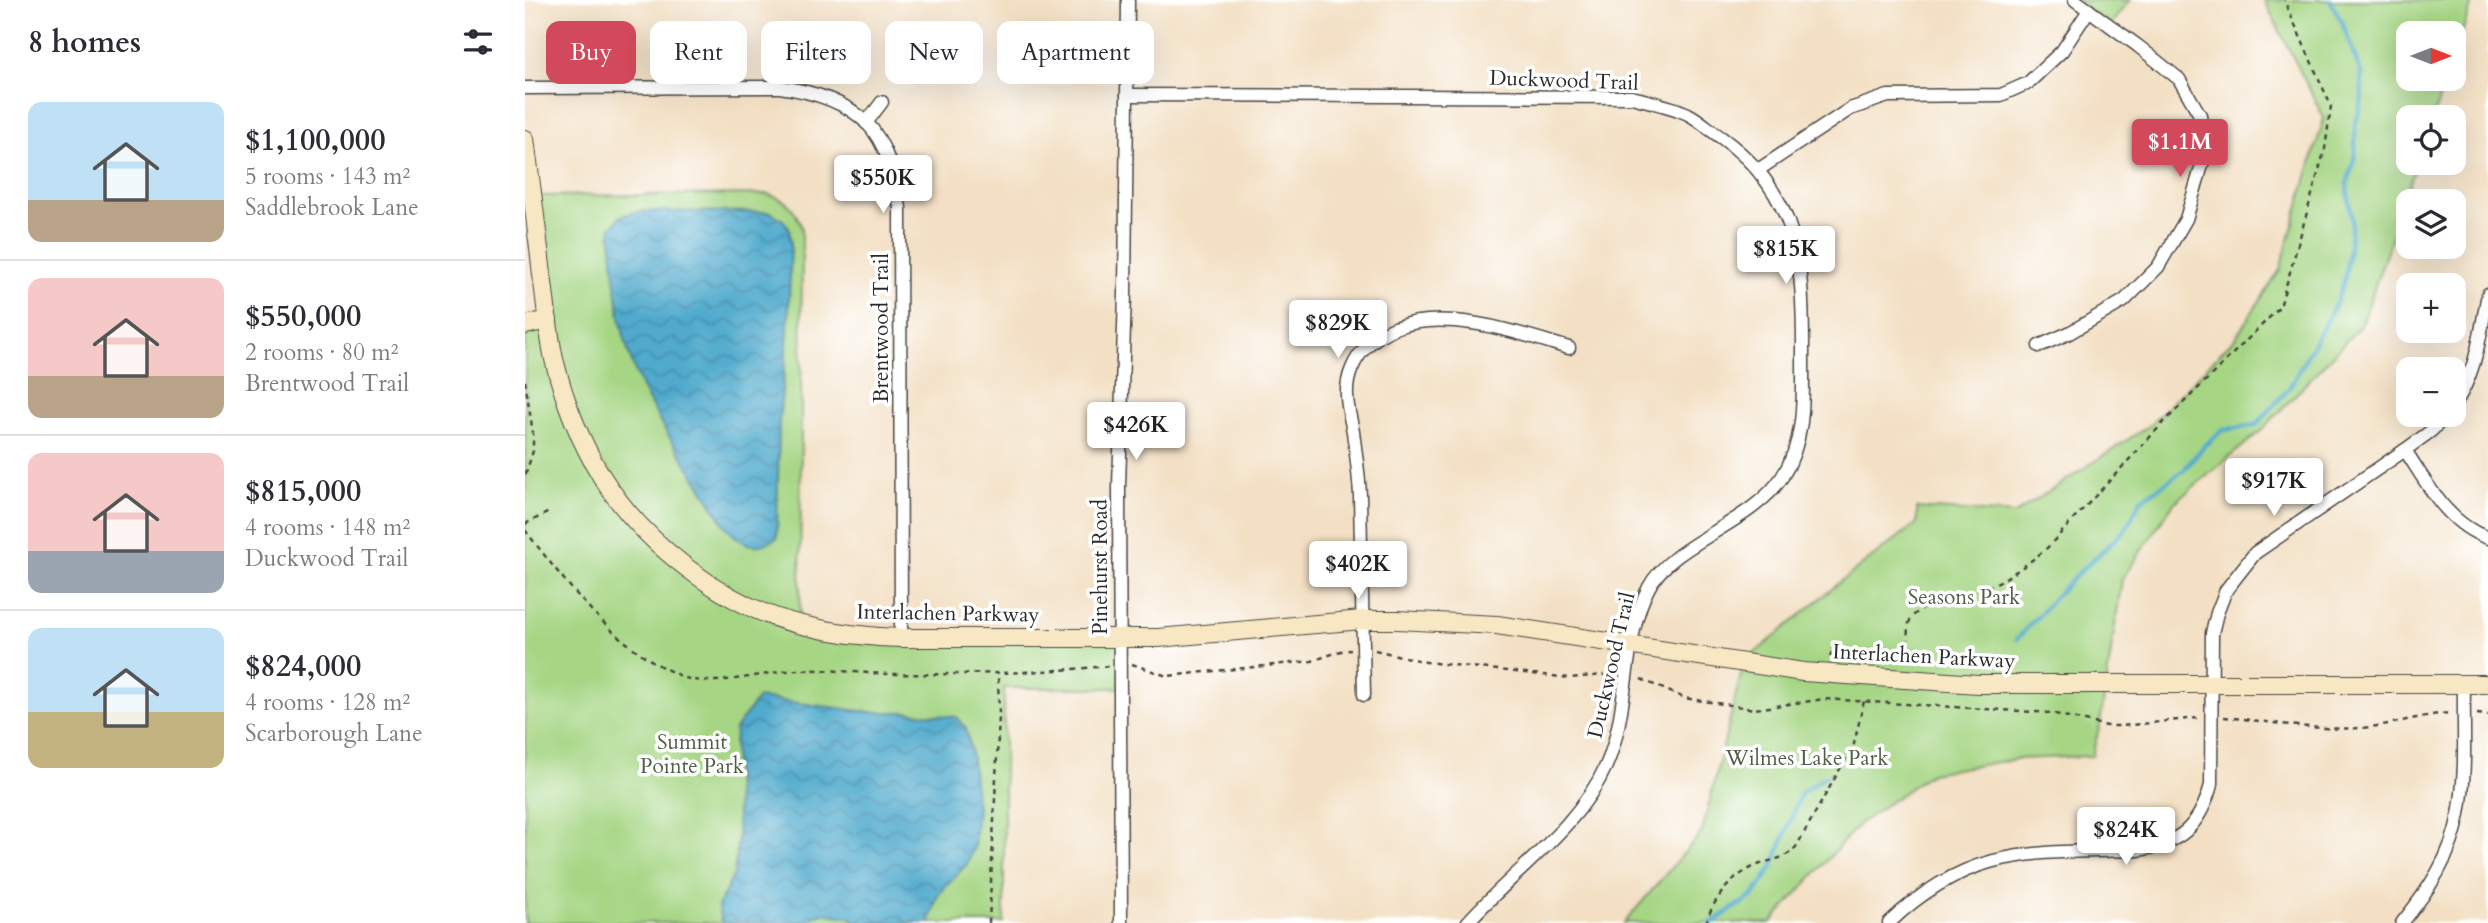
<!DOCTYPE html>
<html lang="en">
<head>
<meta charset="utf-8">
<style>
	body { margin:0; font-family:Cardo,serif; background:#f7f7f7; color:#2b2b33; height:100vh; display:flex; flex-direction:column; font-size:26px; white-space:nowrap }
	* { box-sizing:border-box; margin:0 }
	p { font-size:23px; color:#7c7c81 }
	.icon { flex:none; width:38px; height:38px; fill:none; stroke:currentColor; stroke-width:2; stroke-linecap:round; stroke-linejoin:round }
	.map { position:relative; flex:1; overflow:hidden }
	.details { display:flex; flex-direction:column; background:#fff; width:525px }
	.details>* { flex:none }
	.guide { position:absolute; left:21px; top:21px; width:665px; height:63px; display:flex; gap:14px }
	.needle { width:46px; rotate:90deg }
	.buttons { position:absolute; left:1871px; top:21px; display:grid; gap:14px }
	.buttons a { display:grid; place-items:center; width:70px; height:70px; border-radius:14px; background:#fff; box-shadow:0 7px 28px #0002; font-size:35px }
	.price { position:absolute; translate:-50% -60px; padding:0 16px; border-radius:7px; background:#fff; color:#222; font-size:23px; line-height:46px; filter:drop-shadow(0 2px 4px #0008) }
	.price::after { content:''; position:absolute; left:50%; top:42px; width:21px; height:16px; margin-left:-10px; background:inherit; clip-path:polygon(0 0,100% 0,50% 100%) }
	.price.current { background:#d1495b; color:#fff }
	ul { padding:0; list-style:none }
	li { display:flex; align-items:center; gap:21px; height:175px; padding:0 28px }
	li+li { border-top:2px solid #e1e1e2 }
	li span { display:grid; place-items:center; flex:none; width:196px; height:140px; border-radius:14px; color:#555 }
	li>.icon { margin-inline-start:auto }
	span .icon { width:84px; height:84px; fill:#fffc; stroke-width:1 }
	li b { font-size:30px }
	h2 { display:flex; justify-content:space-between; align-items:center; height:84px; padding:0 28px; font-size:30px }
	.tag { padding:0 24px; border-radius:14px; background:#fff; box-shadow:0 7px 28px #0002; font-size:24px; line-height:63px }
	.tag.current { background:#d1495b; color:#fff }
	main { display:flex; flex:1; min-height:0 }
	.map>svg:first-child { display:block }
	.green { fill:#a6d684; stroke:#688058; stroke-width:2 }
	.water { fill:url(#water-waves); stroke:#3e6a7c; stroke-width:2 }
	.lines { fill:none; stroke-linecap:round; stroke-linejoin:round }
	.stream { stroke:#50aacd; stroke-width:4.5 }
	.street-casing { stroke:#494642; stroke-width:15 }
	.secondary-casing { stroke:#494642; stroke-width:20 }
	.path { stroke:#494642; stroke-width:2.5; stroke-dasharray:5 5; stroke-linecap:butt }
	.street { stroke:#fff; stroke-width:12 }
	.secondary { stroke:#f7e8c3; stroke-width:18 }
	.labels { text-anchor:middle; stroke-width:7; stroke-linejoin:round; paint-order:stroke }
	.street-label { font-size:21px; fill:#2b2b2b; stroke:#fff }
	.park-label { font-size:21px; fill:#505e46; stroke:#fff }
</style>
</head>
<body>
<main>
<section class="details">
<h2>8 homes<svg class="icon" aria-label="filters" viewBox="0 0 24 24"><path d="M4 7h16M4 17h16"/><circle cx="9" cy="7" r="2"/><circle cx="15" cy="17" r="2"/></svg></h2>
<ul>
<li><span style="background:linear-gradient(#bfe0f5 70%,#b9a48a 0)"><svg class="icon" aria-label="home" viewBox="0 0 24 24"><path d="M3 11l9-7 9 7M6 9v11h12V9"/></svg></span><div><b>$1,100,000</b><p>5 rooms · 143 m²</p><p>Saddlebrook Lane</p></div></li>
<li><span style="background:linear-gradient(#f6c9c9 70%,#b9a48a 0)"><svg class="icon" aria-label="home" viewBox="0 0 24 24"><path d="M3 11l9-7 9 7M6 9v11h12V9"/></svg></span><div><b>$550,000</b><p>2 rooms · 80 m²</p><p>Brentwood Trail</p></div></li>
<li><span style="background:linear-gradient(#f6c9c9 70%,#9aa5b1 0)"><svg class="icon" aria-label="home" viewBox="0 0 24 24"><path d="M3 11l9-7 9 7M6 9v11h12V9"/></svg></span><div><b>$815,000</b><p>4 rooms · 148 m²</p><p>Duckwood Trail</p></div></li>
<li><span style="background:linear-gradient(#bfe0f5 60%,#c2b280 0)"><svg class="icon" aria-label="home" viewBox="0 0 24 24"><path d="M3 11l9-7 9 7M6 9v11h12V9"/></svg></span><div><b>$824,000</b><p>4 rooms · 128 m²</p><p>Scarborough Lane</p></div></li>
</ul>
</section>
<div class="map">
<svg width="1963" height="923" viewBox="0 0 1963 923">
	<defs>
		<pattern id="water-waves" width="16" height="10" patternUnits="userSpaceOnUse" patternTransform="scale(1.75)"><rect width="16" height="10" fill="#50aacd"/><path d="M0 5q4-4 8 0t8 0" fill="none" stroke="#438ba7"/></pattern>
	</defs>
	<rect width="100%" height="100%" fill="#fff"/>
	<filter id="ink" filterUnits="userSpaceOnUse"><feTurbulence type="fractalNoise" baseFrequency=".0143" numOctaves="2"/><feDisplacementMap in="SourceGraphic" scale="14" xChannelSelector="R" yChannelSelector="G"/><feConvolveMatrix kernelMatrix="1 2 1 2 8 2 1 2 1" color-interpolation-filters="sRGB"/></filter>
	<filter id="wash" filterUnits="userSpaceOnUse"><feTurbulence type="fractalNoise" baseFrequency=".00686" numOctaves="4" result="noise"/><feDisplacementMap in="SourceGraphic" scale="28" xChannelSelector="R" yChannelSelector="G"/><feGaussianBlur stdDeviation="1.57" result="paint"/><feColorMatrix in="noise" values="0 0 0 0 0 0 0 0 0 0 0 0 0 0 0 0 0 1.4 0 .05"/><feComposite in="paint" operator="in"/></filter>
	<g filter="url(#wash)">
		<rect width="100%" height="100%" fill="#f3e0c4"/>
		<g class="green">
			<polygon points="1550,0 1605,0 1585,25"/>
			<polygon points="1739,0 1948,0 1929,57 1928,33 1883,33 1883,79 1921,79 1908,117 1883,117 1883,163 1892,163 1837,324 1737,430 1649,503 1597,579 1575,724 1567,756 1492,759 1406,773 1334,824 1246,923 1099,923 1177,832 1219,662 1314,583 1392,523 1392,508 1490,514 1625,425 1710,338 1755,270 1799,118"/>
			<path d="M243 194C264 201 269 207 277 228L275 625 309 631 594 638 595 688H479V923H0V325L23 320 7 196Z"/>
		</g>
		<g class="water">
			<path d="M116 211 245 212 258 220 264 228 266 244 263 333 254 421 252 538C238 546 228 549 213 539 199 528 188 506 179 491 151 447 118 401 103 351 92 316 89 265 85 229L96 216Z"/>
			<polygon points="233,698 345,712 382,712 431,717 441,728 446,751 452,808 449,847 442,864 413,895 404,923 330,923 327,918 297,913 280,923 199,923 196,921 193,906 209,874 213,840 209,749 210,729"/>
		</g>
		<g class="lines">
			<g class="stream">
				<polyline points="1492,639 1544,582 1600,530 1616,500 1659,470 1677,448 1698,430 1731,425 1765,387 1812,301 1820,278 1824,249 1827,220 1822,185 1830,155 1830,127 1837,99 1836,73 1817,22 1805,0"/>
				<polyline points="1186,923 1229,895 1247,868 1276,793 1302,775"/>
			</g>
		</g>
	</g>
	<g filter="url(#ink)">
		<g class="lines">
			<defs>
				<g id="street">
					<path d="M0 88 255 87C284 91 319 101 341 122 361 142 372 181 375 208L376 638"/>
					<path d="M602 95 1107 97C1125 102 1146 106 1163 114 1175 120 1186 131 1197 138 1276 195 1278 266 1278 354 1278 396 1281 440 1257 477 1227 524 1148 542 1124 587 1097 637 1105 711 1081 766 1052 830 988 871 942 923"/>
					<polyline points="341,123 357,102"/>
					<polyline points="1233,170 1325,109 1363,96 1476,95 1503,83 1537,51 1564,10"/>
					<polyline points="1514,346 1544,333 1599,301 1633,267 1661,219 1680,155 1675,115 1654,79 1613,46 1550,0"/>
					<path d="M1928 406C1952 374 1955 332 1963 294"/>
					<path d="M1880 450C1902 483 1922 524 1963 538"/>
					<path d="M839 695 835 496C834 474 831 454 828 432 826 420 822 407 822 395 821 378 829 359 841 347 890 296 986 331 1044 348"/>
					<polyline points="596,923 594,486 600,294 603,0"/>
					<path d="M1364 923C1445 845 1509 853 1613 850 1655 844 1675 826 1686 785L1687 633 1692 613 1701 590 1730 553 1880 450 1906 431 1922 415"/>
					<path d="M1877 923C1903 891 1927 856 1934 814 1942 772 1938 727 1939 684"/>
				</g>
				<g id="secondary">
					<path d="M0 139C6 184 12 230 17 275 21 303 23 332 29 359 39 400 55 441 77 477 118 543 201 608 277 625 309 633 343 637 376 638H633L837 620H872L972 625 1278 672 1453 684H1963"/>
					<polyline points="0,325 23,320"/>
				</g>
			</defs>
			<use href="#street" class="street-casing"/>
			<use href="#secondary" class="secondary-casing"/>
			<g class="path">
				<polyline points="0,381 8,433 8,451 0,476"/>
				<polyline points="0,524 26,511"/>
				<path d="M0 530C43 586 91 649 158 677 186 689 242 671 274 670 304 669 334 673 364 674 437 675 511 673 583 666"/>
				<polyline points="850,650 901,662 1045,678 1090,674"/>
				<path d="M1305 657 1307 651 1312 649 1375 656 1381 652C1385 641 1379 626 1388 616 1402 601 1427 602 1444 595 1474 584 1499 568 1523 547L1638 423 1755 307 1800 149 1806 106 1759 0"/>
				<polyline points="607,664 642,676 787,661 816,651 826,650"/>
				<polyline points="1116,679 1159,698 1230,709 1299,699 1526,713 1582,726 1597,726 1672,718"/>
				<polyline points="1952,714 1963,715"/>
				<path d="M1699 717C1744 721 1788 731 1834 728 1865 726 1894 715 1925 713"/>
				<polyline points="464,923 474,716 473,672"/>
				<path d="M1181 923C1190 894 1212 870 1242 862 1254 858 1262 857 1271 847L1329 744 1339 701"/>
			</g>
			<use href="#street" class="street"/>
			<use href="#secondary" class="secondary"/>
		</g>
	</g>
	<g class="labels">
		<g class="street-label">
			<text transform="translate(1039 80) rotate(2)" y="7">Duckwood Trail</text>
			<text transform="translate(356 328) rotate(-90)" y="7">Brentwood Trail</text>
			<text transform="translate(575 567) rotate(-90)" y="7">Pinehurst Road</text>
			<text transform="translate(423 613) rotate(1)" y="7">Interlachen Parkway</text>
			<text transform="translate(1399 656) rotate(3)" y="7">Interlachen Parkway</text>
			<text transform="translate(1086 665) rotate(-77)" y="7">Duckwood Trail</text>
		</g>
		<g class="park-label">
			<text x="1439" y="604">Seasons Park</text>
			<text x="167" y="749">Summit<tspan x="167" dy="24">Pointe Park</tspan></text>
			<text x="1282" y="765">Wilmes Lake Park</text>
		</g>
	</g>
</svg>
<div class="buttons">
<a><svg class="needle" viewBox="-14 -14 28 28"><path d="M0-13l5 13h-10z" fill="#e53935"/><path d="M0 13l5-13h-10z" fill="#7c7c81"/></svg></a>
<a><svg class="icon" aria-label="locate" viewBox="0 0 24 24"><circle cx="12" cy="12" r="6"/><path d="M12 2v4M12 18v4M2 12h4M18 12h4"/></svg></a>
<a><svg class="icon" aria-label="layers" viewBox="0 0 24 24"><path d="M12 4l9 5-9 5-9-5zM3 14l9 5 9-5"/></svg></a>
<a>+</a>
<a>−</a>
</div>
<b class="price current" style="left:1655px;top:179px">$1.1M</b>
<b class="price" style="left:358px;top:215px">$550K</b>
<b class="price" style="left:1261px;top:286px">$815K</b>
<b class="price" style="left:813px;top:360px">$829K</b>
<b class="price" style="left:611px;top:462px">$426K</b>
<b class="price" style="left:1749px;top:518px">$917K</b>
<b class="price" style="left:833px;top:601px">$402K</b>
<b class="price" style="left:1601px;top:867px">$824K</b>
<div class="guide">
<a class="tag current">Buy</a>
<a class="tag">Rent</a>
<a class="tag">Filters</a>
<a class="tag">New</a>
<a class="tag">Apartment</a>
</div>
</div>
</main>
</body>
</html>
